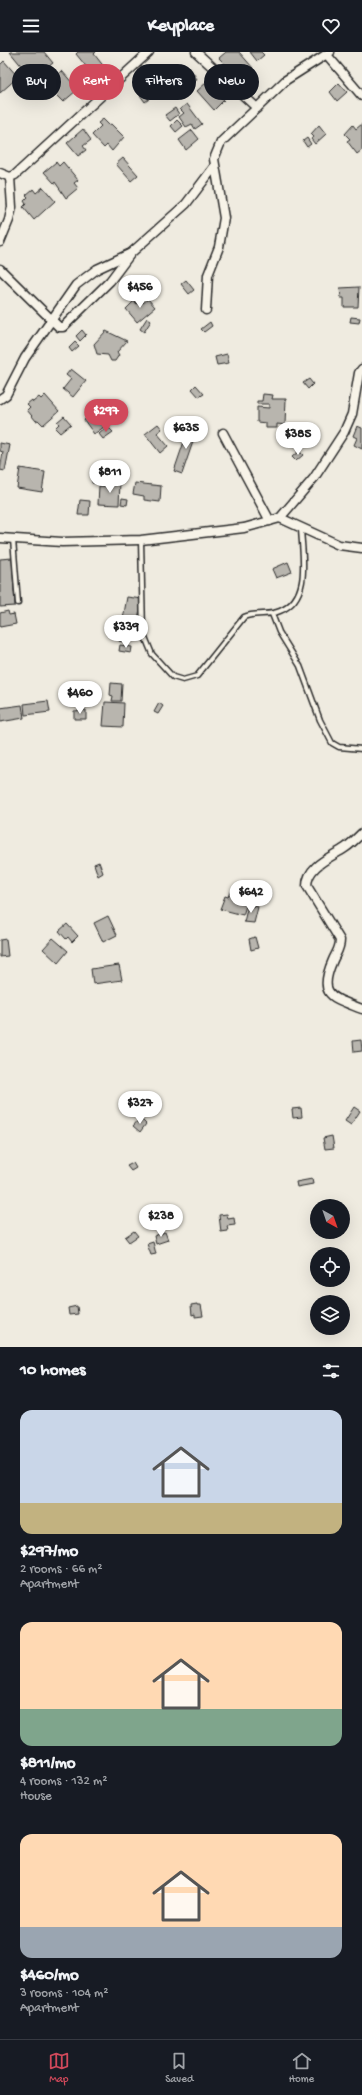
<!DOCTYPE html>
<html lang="en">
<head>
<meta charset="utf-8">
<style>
	body { margin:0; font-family:"Gochi Hand",sans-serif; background:#20242c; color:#f1f3f6; height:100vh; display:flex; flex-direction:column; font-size:15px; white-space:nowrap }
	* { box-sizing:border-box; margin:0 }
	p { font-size:13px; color:#9ea1a6 }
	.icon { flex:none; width:22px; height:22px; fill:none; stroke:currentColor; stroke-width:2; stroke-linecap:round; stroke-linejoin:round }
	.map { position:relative; height:1295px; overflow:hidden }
	.panel { display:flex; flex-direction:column; background:#171b24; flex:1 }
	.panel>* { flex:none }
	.guide { position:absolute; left:12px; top:12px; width:338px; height:36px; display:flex; gap:8px }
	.needle { width:26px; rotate:140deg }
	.controls { position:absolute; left:310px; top:1147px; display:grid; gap:8px }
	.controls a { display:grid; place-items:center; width:40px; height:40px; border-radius:50%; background:#171b24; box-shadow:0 4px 16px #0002; font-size:20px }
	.price { position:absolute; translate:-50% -34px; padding:0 9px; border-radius:14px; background:#fff; color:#222; font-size:13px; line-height:26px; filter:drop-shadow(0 1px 2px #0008) }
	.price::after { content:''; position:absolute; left:50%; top:24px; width:12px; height:9px; margin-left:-6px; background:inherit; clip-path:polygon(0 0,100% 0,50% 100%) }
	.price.on { background:#d1495b; color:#fff }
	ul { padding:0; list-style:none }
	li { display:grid; align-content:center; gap:8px; height:212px; padding:0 20px }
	li span { display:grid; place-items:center; height:124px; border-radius:12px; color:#555 }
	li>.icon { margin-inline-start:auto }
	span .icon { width:72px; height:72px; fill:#fffc; stroke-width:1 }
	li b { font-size:17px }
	h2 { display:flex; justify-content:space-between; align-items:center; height:48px; padding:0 20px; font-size:17px }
	.tag { padding:0 14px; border-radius:18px; background:#171b24; box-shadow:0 4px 16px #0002; font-size:14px; line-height:36px }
	.tag.on { background:#d1495b; color:#fff }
	header { display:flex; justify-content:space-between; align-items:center; height:52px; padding:0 20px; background:#171b24; font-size:18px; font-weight:700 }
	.menu { display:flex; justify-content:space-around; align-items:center; height:56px; border-top:1px solid #363941; background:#171b24; font-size:11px; color:#9ea1a6 }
	.menu a { display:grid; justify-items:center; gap:2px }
	.menu .on { color:#d1495b }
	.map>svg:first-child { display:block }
	.building { fill:#b8b5ae; stroke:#2b2b2b }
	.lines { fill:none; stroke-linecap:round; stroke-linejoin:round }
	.service-casing { stroke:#2b2b2b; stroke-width:7 }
	.minor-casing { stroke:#2b2b2b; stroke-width:11 }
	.service { stroke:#f7f3e8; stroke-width:4 }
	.minor { stroke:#f7f3e8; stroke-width:8 }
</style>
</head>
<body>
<header><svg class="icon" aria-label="menu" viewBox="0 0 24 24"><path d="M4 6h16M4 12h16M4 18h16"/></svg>Keyplace<svg class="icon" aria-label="heart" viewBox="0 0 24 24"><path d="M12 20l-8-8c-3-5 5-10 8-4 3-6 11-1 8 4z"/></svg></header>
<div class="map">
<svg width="362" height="1295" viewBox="0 0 362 1295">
	<rect width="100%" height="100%" fill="#efebe0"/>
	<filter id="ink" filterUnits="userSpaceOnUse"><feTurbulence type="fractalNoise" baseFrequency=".025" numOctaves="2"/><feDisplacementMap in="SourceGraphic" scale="8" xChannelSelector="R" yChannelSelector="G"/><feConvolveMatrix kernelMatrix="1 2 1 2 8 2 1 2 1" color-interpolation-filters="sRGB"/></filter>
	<g filter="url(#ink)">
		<g class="building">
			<polygon points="10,0 44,0 53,11 32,27"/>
			<polygon points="78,0 96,0 94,2 105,16 94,24 76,2"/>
			<polygon points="226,0 239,0 253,16 240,28 219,6"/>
			<polygon points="250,0 261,0 264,3 257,9"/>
			<polygon points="4,9 18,25 0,41 0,13"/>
			<polygon points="162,14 166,19 171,16 182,29 160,46 149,32 155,26 152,23"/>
			<polygon points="190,16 197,27 191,30 184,20"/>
			<polygon points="62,19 74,33 72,34 76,39 63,50 43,30 50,24 52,27"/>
			<polygon points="207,30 224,48 214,58 197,39"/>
			<polygon points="339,31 347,40 337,49 330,40"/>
			<polygon points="143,40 149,47 145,50 140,43"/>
			<polygon points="187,52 202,72 195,77 192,72 186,75 179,65 184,61 180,57"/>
			<polygon points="175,56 179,62 170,69 165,63"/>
			<polygon points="103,67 109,73 111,72 124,85 112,99 107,93 104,96 92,83 101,74 98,71"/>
			<polygon points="177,68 183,74 176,80 171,74"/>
			<polygon points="362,72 362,98 357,102 347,89 350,87 345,82 353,73 356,77"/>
			<polygon points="319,73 326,82 315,92 311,87 314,85 311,82"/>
			<polygon points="83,77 91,88 83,94 86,98 78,104 67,91"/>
			<polygon points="192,78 199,87 186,98 179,88"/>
			<polygon points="307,86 311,92 307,95 303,89"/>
			<polygon points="123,106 138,123 131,129 116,112"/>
			<polygon points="56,110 59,114 63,110 78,128 74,131 78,136 66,146 55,130 54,131 44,120"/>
			<polygon points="43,135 55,149 34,168 23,155 26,152 24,149 28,145 26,143 33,137 36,141"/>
			<polygon points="186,228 194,238 189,242 181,232"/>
			<polygon points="359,235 358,255 344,255 344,246 341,246 340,236"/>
			<polygon points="148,247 155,255 137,270 126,257 134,249 137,252 141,249 143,251"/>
			<polygon points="351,265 360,266 359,271 350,270"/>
			<polygon points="147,266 151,269 144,280 140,277"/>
			<polygon points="210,270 212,274 204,280 201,277"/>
			<polygon points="82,278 86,283 80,289 76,284"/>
			<polygon points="106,279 127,289 117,300 119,303 115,309 111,309 108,303 97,302 94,292"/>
			<polygon points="75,290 79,294 72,300 69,296"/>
			<polygon points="227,302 229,311 217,313 215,305"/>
			<polygon points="71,317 86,329 73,345 63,337 71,327 66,323"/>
			<polygon points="309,327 313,332 308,337 303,331"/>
			<polygon points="196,333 204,342 199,345 192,337"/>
			<polygon points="263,342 273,343 272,347 286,347 285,373 277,372 277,376 266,376 266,371 257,370 257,355 269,356 269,352 257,352 257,349 262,349"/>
			<polygon points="45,343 59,359 43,373 38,368 36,369 27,358 30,355 27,352 32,348 33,350 39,345 41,347"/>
			<polygon points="103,357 113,366 110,368 111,370 94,382 84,368"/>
			<polygon points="64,364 71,372 60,381 55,376 59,372 57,370"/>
			<polygon points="158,372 162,377 157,381 168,394 160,401 145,382"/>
			<polygon points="357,374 362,376 362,397 354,393 357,386 353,384"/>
			<polygon points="189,375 197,378 182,422 174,419"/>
			<polygon points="106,376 107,377 109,376 113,380 103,387 99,382"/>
			<polygon points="0,391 10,393 5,419 0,418 3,400 0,399"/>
			<polygon points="299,399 303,403 296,409 292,405"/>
			<polygon points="20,416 45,420 42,440 17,436"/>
			<polygon points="93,419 97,419 97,431 92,431"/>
			<polygon points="107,429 120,430 119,453 98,452 99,434 107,434"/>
			<polygon points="135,431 161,434 160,450 144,448 144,444 133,442"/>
			<polygon points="122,446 128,447 127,453 121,452"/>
			<polygon points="80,448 90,449 89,463 78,463"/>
			<polygon points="12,506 15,554 0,555 0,507"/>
			<polygon points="288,510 292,520 276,526 272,517"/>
			<polygon points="127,545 142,547 135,582 132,581 130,591 119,589"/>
			<polygon points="8,559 9,563 14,562 16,572 0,575 0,561"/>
			<polygon points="120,593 132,595 131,601 119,599"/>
			<polygon points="111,631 122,632 121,649 112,649 113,644 110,643"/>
			<polygon points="48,649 50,660 25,663 24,652"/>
			<polygon points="105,650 124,651 123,675 103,674"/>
			<polygon points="159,651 163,654 158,662 154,660"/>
			<polygon points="22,653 24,666 0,670 0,656"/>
			<polygon points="86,658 86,667 74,667 74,659"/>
			<polygon points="99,810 103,821 98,824 94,812"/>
			<polygon points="236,839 245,842 242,850 247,851 243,863 220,857 225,844 228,845 230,840 236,842"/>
			<polygon points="248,853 258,855 254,871 244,870"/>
			<polygon points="108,864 117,883 103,890 94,871"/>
			<polygon points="67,872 78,884 72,890 68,885 66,887 59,879"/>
			<polygon points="255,885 258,896 251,898 249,887"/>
			<polygon points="53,886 68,899 58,911 43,897"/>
			<polygon points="6,887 8,904 0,905 0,888"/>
			<polygon points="119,913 122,928 93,932 91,917"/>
			<polygon points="361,988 362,999 354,1000 353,989"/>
			<polygon points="354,1055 360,1059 351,1073 345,1069"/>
			<polygon points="301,1056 302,1065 293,1066 292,1057"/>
			<polygon points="140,1066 146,1072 140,1080 133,1074"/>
			<polygon points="332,1084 334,1096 325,1097 323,1086"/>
			<polygon points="133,1111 136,1116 131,1119 127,1114"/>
			<polygon points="312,1127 313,1132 297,1135 296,1130"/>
			<polygon points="227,1162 228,1167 234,1166 235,1173 227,1174 228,1179 221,1180 219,1163"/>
			<polygon points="134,1179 138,1184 129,1190 125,1185"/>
			<polygon points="165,1180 168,1188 156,1192 154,1184"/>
			<polygon points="153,1190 156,1202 151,1203 147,1192"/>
			<polygon points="197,1252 197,1253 201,1253 203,1264 195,1265 195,1262 192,1263 191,1253"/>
			<polygon points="77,1254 78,1262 69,1263 68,1256"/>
		</g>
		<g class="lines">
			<defs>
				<g id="service">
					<polyline points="13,487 18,551"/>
					<path d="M141 488 143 580 152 602 173 625 183 628 197 624 244 565C256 560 269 564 280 559 312 546 302 503 301 476"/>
					<polyline points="272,562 279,580 300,614 320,668 332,691 339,695 362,697"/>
				</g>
				<g id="minor">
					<polyline points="196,0 257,56 286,28 330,0"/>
					<polyline points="327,3 362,44"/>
					<polyline points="0,121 10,125 15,123 149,0"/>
					<polyline points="0,190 9,168 12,155 10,125"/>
					<polyline points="0,217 59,275 63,275 110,229 131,201 186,152 214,115"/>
					<polyline points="206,258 208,223 219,195 224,166 214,107 221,90 257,56"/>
					<polyline points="0,347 6,343 25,306 76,233 97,217 129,202"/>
					<polyline points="223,381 270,469"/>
					<polyline points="280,466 339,493 362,496"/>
					<polyline points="0,486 62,490 141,488 244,476 280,466 314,426 344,380 352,362 359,321 362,317"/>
					<path d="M362 781C357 786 351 792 345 796 330 806 307 814 307 834L340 888C340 897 336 901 333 908 317 944 332 945 362 957"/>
				</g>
			</defs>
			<use href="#service" class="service-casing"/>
			<use href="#minor" class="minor-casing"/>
			<use href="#service" class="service"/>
			<use href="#minor" class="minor"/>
		</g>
	</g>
</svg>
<div class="controls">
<a><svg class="needle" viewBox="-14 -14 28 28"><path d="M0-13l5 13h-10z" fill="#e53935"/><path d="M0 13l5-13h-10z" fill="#9ea1a6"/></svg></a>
<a><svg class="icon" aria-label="locate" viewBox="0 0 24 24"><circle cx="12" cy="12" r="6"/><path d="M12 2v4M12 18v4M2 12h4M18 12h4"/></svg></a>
<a><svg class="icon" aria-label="layers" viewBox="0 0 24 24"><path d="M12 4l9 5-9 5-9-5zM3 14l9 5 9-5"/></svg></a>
</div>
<b class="price" style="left:140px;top:257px">$456</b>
<b class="price on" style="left:106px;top:381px">$297</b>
<b class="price" style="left:186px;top:398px">$635</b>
<b class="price" style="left:298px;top:404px">$385</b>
<b class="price" style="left:110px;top:442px">$811</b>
<b class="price" style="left:126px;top:597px">$339</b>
<b class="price" style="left:80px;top:663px">$460</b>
<b class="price" style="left:251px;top:862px">$642</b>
<b class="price" style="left:140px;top:1073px">$327</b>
<b class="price" style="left:161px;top:1186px">$238</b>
<div class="guide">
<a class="tag">Buy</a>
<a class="tag on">Rent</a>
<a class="tag">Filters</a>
<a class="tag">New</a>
</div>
</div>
<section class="panel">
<h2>10 homes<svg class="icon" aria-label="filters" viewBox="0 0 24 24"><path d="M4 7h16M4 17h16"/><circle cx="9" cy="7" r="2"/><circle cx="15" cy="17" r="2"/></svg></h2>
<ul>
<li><span style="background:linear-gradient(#c9d6e8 75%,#c2b280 0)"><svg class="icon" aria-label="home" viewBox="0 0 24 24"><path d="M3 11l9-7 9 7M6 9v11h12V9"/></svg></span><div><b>$297/mo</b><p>2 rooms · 66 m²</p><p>Apartment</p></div></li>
<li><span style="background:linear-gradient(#ffd9b3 70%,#7fa58c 0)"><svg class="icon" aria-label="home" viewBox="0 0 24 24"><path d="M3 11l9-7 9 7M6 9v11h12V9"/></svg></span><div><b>$811/mo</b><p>4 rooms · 132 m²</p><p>House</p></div></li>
<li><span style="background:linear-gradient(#ffd9b3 75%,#9aa5b1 0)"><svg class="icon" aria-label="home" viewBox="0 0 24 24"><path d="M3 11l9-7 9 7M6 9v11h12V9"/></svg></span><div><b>$460/mo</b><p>3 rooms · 104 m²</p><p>Apartment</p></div></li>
</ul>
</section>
<nav class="menu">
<a class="on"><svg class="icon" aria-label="map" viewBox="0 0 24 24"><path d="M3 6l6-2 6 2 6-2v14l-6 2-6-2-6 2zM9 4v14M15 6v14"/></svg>Map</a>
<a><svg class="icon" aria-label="saved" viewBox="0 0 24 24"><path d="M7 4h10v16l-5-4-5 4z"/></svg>Saved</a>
<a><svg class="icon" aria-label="home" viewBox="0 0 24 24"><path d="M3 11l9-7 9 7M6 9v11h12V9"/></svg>Home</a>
</nav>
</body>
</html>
